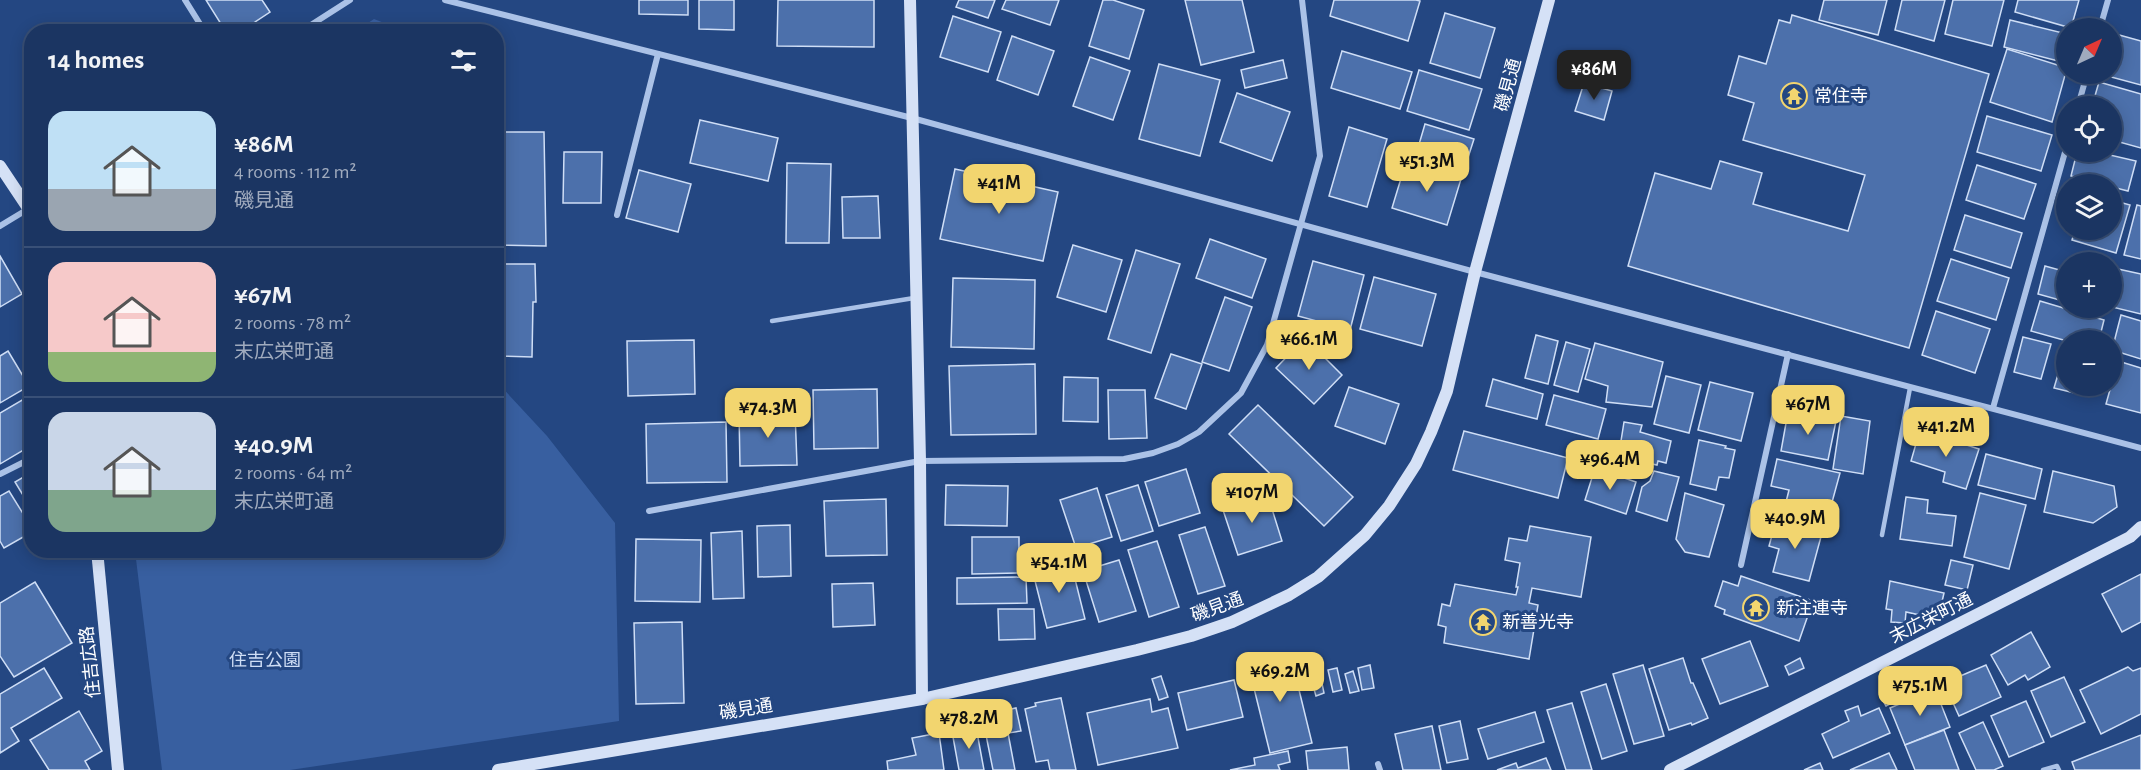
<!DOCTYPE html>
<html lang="en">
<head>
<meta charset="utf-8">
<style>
	body { margin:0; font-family:"Alegreya Sans","Noto Sans JP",sans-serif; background:#28406b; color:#f1f3f6; height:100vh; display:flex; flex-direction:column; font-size:22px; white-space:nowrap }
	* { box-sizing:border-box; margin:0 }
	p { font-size:20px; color:#a0abbe }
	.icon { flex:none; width:33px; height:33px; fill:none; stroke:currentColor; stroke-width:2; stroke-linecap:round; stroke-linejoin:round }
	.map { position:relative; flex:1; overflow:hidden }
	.details { position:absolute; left:24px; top:24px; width:480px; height:534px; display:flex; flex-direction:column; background:#1b3562; border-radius:24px; box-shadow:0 3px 15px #0003,0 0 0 2px #395077 }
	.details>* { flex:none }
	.needle { width:39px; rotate:44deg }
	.controls { position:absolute; left:2056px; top:18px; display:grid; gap:12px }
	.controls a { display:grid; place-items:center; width:66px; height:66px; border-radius:50%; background:#1b3562; box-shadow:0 3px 15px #0003,0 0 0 2px #395077; font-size:30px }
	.price { position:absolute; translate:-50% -51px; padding:0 14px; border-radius:12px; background:#f2d56f; color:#111; font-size:20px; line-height:39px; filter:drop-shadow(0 2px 3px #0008) }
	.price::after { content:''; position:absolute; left:50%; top:36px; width:18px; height:14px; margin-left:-9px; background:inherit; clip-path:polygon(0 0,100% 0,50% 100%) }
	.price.current { background:#222; color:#fff }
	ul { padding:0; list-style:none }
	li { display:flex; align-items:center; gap:18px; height:150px; padding:0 24px }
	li+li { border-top:2px solid #395077 }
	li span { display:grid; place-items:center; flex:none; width:168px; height:120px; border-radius:18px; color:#555 }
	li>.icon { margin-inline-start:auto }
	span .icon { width:72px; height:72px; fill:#fffc; stroke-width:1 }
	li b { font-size:26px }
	h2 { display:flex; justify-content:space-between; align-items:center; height:72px; padding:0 24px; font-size:26px }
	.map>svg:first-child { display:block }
	.green { fill:#385fa0 }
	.building { fill:#4c70ab; stroke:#cfdef6; stroke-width:1.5 }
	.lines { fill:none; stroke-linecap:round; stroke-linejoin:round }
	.lane { stroke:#abc2e7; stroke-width:4.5 }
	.street { stroke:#abc2e7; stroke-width:6 }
	.secondary { stroke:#d5e1f6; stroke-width:12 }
	.labels { text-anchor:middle; stroke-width:6; stroke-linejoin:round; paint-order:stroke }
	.street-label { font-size:18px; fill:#fff; stroke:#244782 }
	.poi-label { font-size:18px; fill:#fff; stroke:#244782; text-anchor:start }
	.park-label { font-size:18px; fill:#cfdef6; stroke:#244782 }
</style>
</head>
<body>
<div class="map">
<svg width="2141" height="770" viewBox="0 0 2141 770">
	<rect width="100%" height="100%" fill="#244782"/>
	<g class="green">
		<polygon points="374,19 392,26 392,31 356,31"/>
		<polygon points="497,382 547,436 615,523 619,721 290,770 162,770 135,551 496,550"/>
	</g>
	<g class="building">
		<polygon points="206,0 262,0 270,12 240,32 226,32"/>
		<polygon points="639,0 688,0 688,15 639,14"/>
		<polygon points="699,0 734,0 734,30 699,29"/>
		<polygon points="778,0 874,0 874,47 777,46"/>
		<polygon points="959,0 995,0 988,18 956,7"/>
		<polygon points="1006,0 1059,0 1050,25 1002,9"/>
		<polygon points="1103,0 1113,0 1144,10 1129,59 1089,46"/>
		<polygon points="1185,0 1242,0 1254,52 1201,65"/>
		<polygon points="1334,0 1416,0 1420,1 1408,41 1330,16"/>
		<polygon points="1824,0 1887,0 1878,35 1819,20"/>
		<polygon points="1902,0 1945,0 1934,41 1895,30"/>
		<polygon points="1953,0 2004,0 1992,46 1945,34"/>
		<polygon points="2018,0 2079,0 2071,28 2015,12"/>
		<polygon points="1445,13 1495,28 1480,78 1430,63"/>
		<polygon points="1792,15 1989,74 1909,348 1628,266 1655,173 1711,189 1720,161 1762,173 1753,204 1848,231 1865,175 1743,140 1754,103 1728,95 1739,56 1766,64 1779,20 1790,23"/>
		<polygon points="953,16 1001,32 988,72 940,57"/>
		<polygon points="2010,20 2067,34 2066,63 2004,47"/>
		<polygon points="2112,33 2141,41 2141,85 2100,74 2112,74"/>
		<polygon points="1012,36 1054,51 1038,95 997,80"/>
		<polygon points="2007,49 2067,68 2052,122 1990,102"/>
		<polygon points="1342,51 1412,72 1400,109 1331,88"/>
		<polygon points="1090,57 1130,71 1113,120 1073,106"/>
		<polygon points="1283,60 1287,78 1245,88 1241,70"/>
		<polygon points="1159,64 1220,80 1200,156 1139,139"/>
		<polygon points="1419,70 1482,89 1469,130 1407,111"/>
		<polygon points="2099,82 2141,94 2141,148 2112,140 2112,106 2092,106"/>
		<polygon points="1584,83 1612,91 1604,120 1575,111"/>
		<polygon points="1237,93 1290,112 1272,161 1220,142"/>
		<polygon points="1987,116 2052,135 2041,171 1977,152"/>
		<polygon points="700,120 778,138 768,181 690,163"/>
		<polygon points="1425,124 1474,139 1463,173 1415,158"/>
		<polygon points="1349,127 1387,139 1367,207 1329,196"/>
		<polygon points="496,132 544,132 546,246 496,245"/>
		<polygon points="564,152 602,152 601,203 563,203"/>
		<polygon points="2077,152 2097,152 2136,161 2128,191 2112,187 2112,184 2103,184 2071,176"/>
		<polygon points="1406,162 1461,179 1447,225 1392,208"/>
		<polygon points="787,163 831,164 829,243 786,243"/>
		<polygon points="1977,165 2036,184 2024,219 1966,200"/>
		<polygon points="955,169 1058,192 1043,261 940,239"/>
		<polygon points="639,170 691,184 678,232 626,218"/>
		<polygon points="878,196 880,238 843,238 842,197"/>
		<polygon points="2112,200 2130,205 2116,253 2072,240 2075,230 2112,230"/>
		<polygon points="2137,205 2141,206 2141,259 2124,255"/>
		<polygon points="1965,215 2022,233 2011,268 1954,250"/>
		<polygon points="1210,239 1266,259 1252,298 1196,278"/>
		<polygon points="1073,245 1122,260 1106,312 1057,297"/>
		<polygon points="1136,250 1180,264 1151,353 1108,339"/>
		<polygon points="0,256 22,294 0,307"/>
		<polygon points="1951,259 2009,278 1996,320 1937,301"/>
		<polygon points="1313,261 1364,275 1350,330 1298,316"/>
		<polygon points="496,264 535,264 536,302 533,302 532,357 497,356"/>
		<polygon points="2045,266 2067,272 2067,302 2038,294"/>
		<polygon points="2118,269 2141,274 2141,314 2112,307 2112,294"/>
		<polygon points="1374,277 1436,294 1422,346 1360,329"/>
		<polygon points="953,278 1035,280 1034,349 951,347"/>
		<polygon points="1225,297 1252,307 1229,371 1202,362"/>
		<polygon points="2040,301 2104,320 2099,340 2067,341 2031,331"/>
		<polygon points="1936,311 1990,329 1975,373 1922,355"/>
		<polygon points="2121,315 2141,321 2141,359 2112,350"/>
		<polygon points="1536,335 1558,341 1548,384 1525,378"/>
		<polygon points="2023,337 2051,344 2041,379 2014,372"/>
		<polygon points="1305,338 1342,375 1314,404 1276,368"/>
		<polygon points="694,340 695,394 628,396 627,341"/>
		<polygon points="1566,342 1590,349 1578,392 1554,385"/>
		<polygon points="1595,343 1663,362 1652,407 1606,402 1608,386 1585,379"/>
		<polygon points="8,351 29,386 0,403 0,356"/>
		<polygon points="1171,354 1202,364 1186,409 1155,398"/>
		<polygon points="2064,354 2067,355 2067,386 2082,386 2079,394 2054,388"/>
		<polygon points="2118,361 2141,368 2141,413 2106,404"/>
		<polygon points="1035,364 1036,434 951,435 949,366"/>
		<polygon points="1666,376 1701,385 1689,433 1654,424"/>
		<polygon points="1064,377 1098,378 1098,422 1063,421"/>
		<polygon points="1493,379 1543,394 1537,419 1486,406"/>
		<polygon points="1710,382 1753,393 1741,441 1698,430"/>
		<polygon points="1349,387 1399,404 1385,444 1335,426"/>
		<polygon points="877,389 878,448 814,449 813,390"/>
		<polygon points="1108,390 1145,390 1147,438 1109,439"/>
		<polygon points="1554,395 1606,409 1598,439 1546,425"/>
		<polygon points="29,396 32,400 32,445 0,464 0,413"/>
		<polygon points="1258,405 1353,497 1324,526 1229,434"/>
		<polygon points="795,411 797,465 740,466 739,412"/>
		<polygon points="1788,412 1836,421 1828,460 1781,451"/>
		<polygon points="1841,416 1870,421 1863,474 1833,469"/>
		<polygon points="726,422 727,482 647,483 646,424"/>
		<polygon points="1624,422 1642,425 1640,432 1671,441 1666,463 1658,461 1657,465 1638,461 1641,446 1621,441"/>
		<polygon points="1920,430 1979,449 1966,489 1943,482 1945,472 1911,461"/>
		<polygon points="1464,431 1568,458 1558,498 1453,470"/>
		<polygon points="1699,440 1726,446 1725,448 1735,450 1729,478 1719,477 1716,490 1690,484"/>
		<polygon points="1986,454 2042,469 2035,499 1978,485"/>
		<polygon points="1777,459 1840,473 1825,528 1782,518 1789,490 1771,486"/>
		<polygon points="1595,468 1636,482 1626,514 1585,500"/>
		<polygon points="1186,469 1200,513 1159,526 1145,482"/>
		<polygon points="1654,471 1679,477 1667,521 1636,511 1642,487 1650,481"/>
		<polygon points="2053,471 2114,486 2117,507 2093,523 2044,512"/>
		<polygon points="32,472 32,510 15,482"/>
		<polygon points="946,485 1008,486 1007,526 945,525"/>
		<polygon points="1138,485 1153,531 1121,541 1106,495"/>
		<polygon points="1097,488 1112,537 1076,548 1060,500"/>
		<polygon points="9,491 32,528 32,532 4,548 0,541 0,496"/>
		<polygon points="1267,493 1282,541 1238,555 1222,507"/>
		<polygon points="1685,493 1724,505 1709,557 1685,552 1676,539"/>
		<polygon points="1980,493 2026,505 2009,569 1964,557"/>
		<polygon points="1906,497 1928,500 1927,513 1956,516 1952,546 1900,539"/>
		<polygon points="886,499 887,555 826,556 824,501"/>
		<polygon points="1776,521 1822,533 1809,581 1773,572 1779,549 1769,546"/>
		<polygon points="790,525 791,576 758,577 757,526"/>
		<polygon points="1530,526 1591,537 1581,597 1532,588 1529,603 1538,605 1529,659 1444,643 1446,627 1438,625 1442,604 1450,606 1455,584 1516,595 1518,587 1516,587 1520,563 1505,560 1509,538 1527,541"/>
		<polygon points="1205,527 1225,586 1198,594 1179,535"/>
		<polygon points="742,531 744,598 713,599 711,533"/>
		<polygon points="972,537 1019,537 1019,573 972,574"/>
		<polygon points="636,539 701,540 700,602 635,601"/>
		<polygon points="1157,541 1179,607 1149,617 1128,550"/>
		<polygon points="1070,559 1085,619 1047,628 1032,569"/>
		<polygon points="1119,560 1136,611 1099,622 1083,571"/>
		<polygon points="1951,560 1973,565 1967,590 1945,585"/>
		<polygon points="2141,574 2141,622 2122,632 2102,594"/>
		<polygon points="1741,576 1813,601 1799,641 1724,614 1725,610 1715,606 1723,581 1738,586"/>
		<polygon points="1026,577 1027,603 957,604 957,578"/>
		<polygon points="1890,581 1944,593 1938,619 1906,612 1905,623 1891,622 1892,610 1886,609"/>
		<polygon points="35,582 72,643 14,677 0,656 0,603"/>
		<polygon points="873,583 875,625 833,627 832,584"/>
		<polygon points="998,609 1034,609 1035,639 999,640"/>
		<polygon points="682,622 684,703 636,704 634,623"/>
		<polygon points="2031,632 2050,667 2028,680 2025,675 2008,685 1991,655"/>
		<polygon points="1750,641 1768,686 1720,704 1702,659"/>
		<polygon points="1290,653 1312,743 1270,753 1248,664"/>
		<polygon points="1683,658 1691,683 1693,683 1708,718 1692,725 1691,723 1669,730 1649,669"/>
		<polygon points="1800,658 1804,668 1789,675 1785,666"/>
		<polygon points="1370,665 1374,688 1362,690 1358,668"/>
		<polygon points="1643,665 1664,736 1634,744 1613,674"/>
		<polygon points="1986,665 2001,697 1959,716 1944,683"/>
		<polygon points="2128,667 2133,671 2141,668 2141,714 2101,734 2080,690"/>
		<polygon points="44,668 62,698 11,728 19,741 0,753 0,694"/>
		<polygon points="1337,668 1342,690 1333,692 1328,670"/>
		<polygon points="1319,669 1324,693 1316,696 1309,672"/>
		<polygon points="1353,671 1359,691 1350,693 1345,674"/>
		<polygon points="1906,674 1913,681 1905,690 1898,682"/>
		<polygon points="1161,676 1168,697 1159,700 1152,679"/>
		<polygon points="2064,677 2085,722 2051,737 2031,691"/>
		<polygon points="1234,680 1243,717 1187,730 1178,693"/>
		<polygon points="1606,684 1627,751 1602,759 1581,692"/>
		<polygon points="1895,689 1900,699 1886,706 1881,697"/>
		<polygon points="1935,689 1950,727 1905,745 1890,708"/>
		<polygon points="1061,698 1076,770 1050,770 1048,760 1036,762 1025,709 1036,706 1035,703"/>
		<polygon points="1150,699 1152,712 1168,708 1178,748 1098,765 1087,713"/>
		<polygon points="2026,701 2044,742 2009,757 1991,716"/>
		<polygon points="1572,703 1592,770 1566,770 1547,710"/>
		<polygon points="1858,706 1861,716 1879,708 1890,733 1833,758 1822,734 1849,721 1845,711"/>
		<polygon points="1016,708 1021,731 1008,733 1015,770 993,770 982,715"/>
		<polygon points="79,711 102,751 85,761 90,770 49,770 30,740"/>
		<polygon points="1535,712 1544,742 1488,759 1478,729"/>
		<polygon points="1460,721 1468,759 1447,763 1439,726"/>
		<polygon points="1983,722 2003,766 1994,770 1976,770 1959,733"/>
		<polygon points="1432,726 1441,770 1403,770 1395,734"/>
		<polygon points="976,727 984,770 959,770 953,737 962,735 962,729"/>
		<polygon points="1944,730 1959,770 1915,770 1905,745"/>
		<polygon points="939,733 944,770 888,770 887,761 916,755 912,738"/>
		<polygon points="2141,735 2141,770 2075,770 2072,762"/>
		<polygon points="1347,747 1349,770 1308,770 1306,751"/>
		<polygon points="1288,751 1290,762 1278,765 1280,770 1230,770 1255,765 1254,758"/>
		<polygon points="1889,753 1897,770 1850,770"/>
		<polygon points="1546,758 1551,770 1497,770 1516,763 1518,768"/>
		<polygon points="1820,763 1823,770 1804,770"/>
	</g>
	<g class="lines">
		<g class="lane">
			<polyline points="772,321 914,298"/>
			<polyline points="1882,535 1910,388"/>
			<polyline points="2043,770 2057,766 2059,770"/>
		</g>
		<g class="street">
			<polyline points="185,0 205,32"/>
			<polyline points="445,0 912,118 1475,272 2141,448"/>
			<polyline points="2100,28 2108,0"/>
			<polyline points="300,32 350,0"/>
			<polyline points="2078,106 2087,74"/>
			<polyline points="617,215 658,54"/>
			<polyline points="0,226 28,209"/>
			<polyline points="1993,408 2067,145"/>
			<polyline points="0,474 32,458"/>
			<polyline points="649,511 920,461 1124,459 1153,453 1178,444 1199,432 1241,393 1267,345 1320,156 1302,0"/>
			<polyline points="1741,565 1788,354"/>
			<polyline points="1378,764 1380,770"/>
		</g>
		<g class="secondary">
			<polyline points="910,0 920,461 922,699"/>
			<polyline points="0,166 32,214"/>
			<polyline points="97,550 118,770"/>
			<polyline points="498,770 922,699 1137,650 1191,636 1232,622 1289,595 1318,577 1365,535 1389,506 1416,464 1431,432 1447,391 1475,272 1549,0"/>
			<polyline points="1670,770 2130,537 2141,527"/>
		</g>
	</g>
	<defs>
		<symbol id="temple-ring" viewBox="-11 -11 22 22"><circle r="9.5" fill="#244782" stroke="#f2d56f" stroke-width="1.5"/><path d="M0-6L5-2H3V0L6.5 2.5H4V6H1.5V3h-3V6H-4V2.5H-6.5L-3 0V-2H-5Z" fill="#f2d56f"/></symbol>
	</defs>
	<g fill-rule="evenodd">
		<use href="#temple-ring" x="1779" y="81" width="30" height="30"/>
		<use href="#temple-ring" x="1741" y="593" width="30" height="30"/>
		<use href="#temple-ring" x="1468" y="607" width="30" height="30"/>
	</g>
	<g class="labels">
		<g class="street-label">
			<text transform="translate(1508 85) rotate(-75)" y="6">磯見通</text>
			<text transform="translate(1217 607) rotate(-20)" y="6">磯見通</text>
			<text transform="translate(1931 618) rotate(-27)" y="6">末広栄町通</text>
			<text transform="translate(90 662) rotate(-96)" y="6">住吉広路</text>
			<text transform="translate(746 709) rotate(-9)" y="6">磯見通</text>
		</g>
		<g class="poi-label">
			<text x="1814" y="102">常住寺</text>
			<text x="1776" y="614">新注連寺</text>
			<text x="1502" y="628">新善光寺</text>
		</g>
		<g class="park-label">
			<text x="265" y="666">住吉公園</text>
		</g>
	</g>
</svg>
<div class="controls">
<a><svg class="needle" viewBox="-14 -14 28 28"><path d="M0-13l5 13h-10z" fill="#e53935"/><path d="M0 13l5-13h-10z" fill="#a0abbe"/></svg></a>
<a><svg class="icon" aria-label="locate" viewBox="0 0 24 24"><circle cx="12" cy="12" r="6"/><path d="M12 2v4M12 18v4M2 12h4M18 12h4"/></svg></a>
<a><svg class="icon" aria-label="layers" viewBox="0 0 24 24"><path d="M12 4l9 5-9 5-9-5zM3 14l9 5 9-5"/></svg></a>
<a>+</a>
<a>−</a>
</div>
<b class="price current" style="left:1594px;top:101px">¥86M</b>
<b class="price" style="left:1427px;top:193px">¥51.3M</b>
<b class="price" style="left:999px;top:215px">¥41M</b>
<b class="price" style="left:1309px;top:371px">¥66.1M</b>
<b class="price" style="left:1808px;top:436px">¥67M</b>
<b class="price" style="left:768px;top:439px">¥74.3M</b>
<b class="price" style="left:1946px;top:458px">¥41.2M</b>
<b class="price" style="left:1610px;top:491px">¥96.4M</b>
<b class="price" style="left:1252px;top:524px">¥107M</b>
<b class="price" style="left:1795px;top:550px">¥40.9M</b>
<b class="price" style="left:1059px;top:594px">¥54.1M</b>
<b class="price" style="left:1280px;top:703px">¥69.2M</b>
<b class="price" style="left:1920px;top:717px">¥75.1M</b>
<b class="price" style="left:969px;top:750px">¥78.2M</b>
<section class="details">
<h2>14 homes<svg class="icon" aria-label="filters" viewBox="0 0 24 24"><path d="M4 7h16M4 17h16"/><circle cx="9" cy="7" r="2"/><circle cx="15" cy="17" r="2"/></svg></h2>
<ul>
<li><span style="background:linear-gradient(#bfe0f5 65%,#9aa5b1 0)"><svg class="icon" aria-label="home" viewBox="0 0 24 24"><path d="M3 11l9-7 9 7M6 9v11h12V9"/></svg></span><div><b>¥86M</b><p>4 rooms · 112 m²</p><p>磯見通</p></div></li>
<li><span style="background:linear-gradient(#f6c9c9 75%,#8fb573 0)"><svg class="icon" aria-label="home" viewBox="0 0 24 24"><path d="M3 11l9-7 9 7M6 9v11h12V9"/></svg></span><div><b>¥67M</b><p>2 rooms · 78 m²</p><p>末広栄町通</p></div></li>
<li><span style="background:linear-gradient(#c9d6e8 65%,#7fa58c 0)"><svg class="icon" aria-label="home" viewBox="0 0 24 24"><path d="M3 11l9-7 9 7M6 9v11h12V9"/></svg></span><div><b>¥40.9M</b><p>2 rooms · 64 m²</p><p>末広栄町通</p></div></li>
</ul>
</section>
</div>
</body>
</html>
